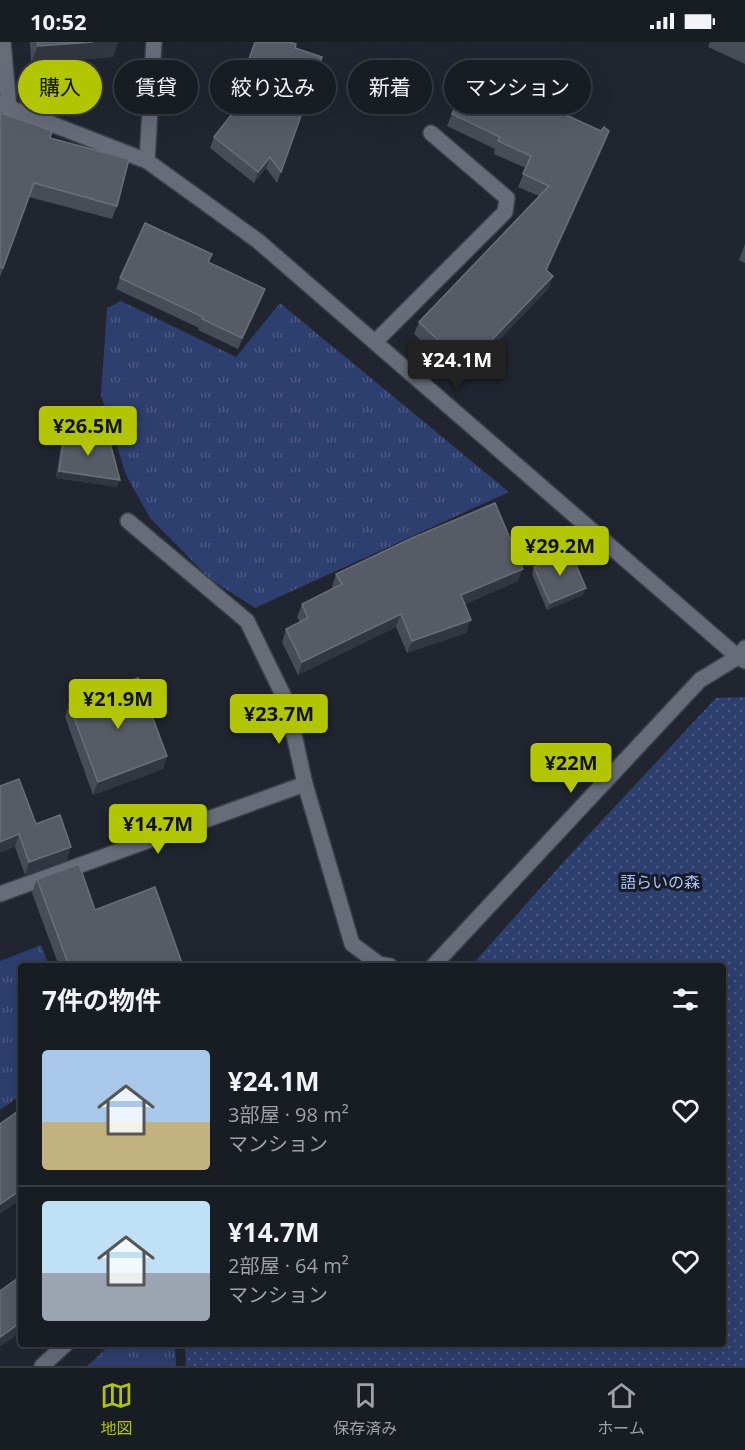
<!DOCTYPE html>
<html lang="ja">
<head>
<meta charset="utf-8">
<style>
	body { margin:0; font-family:"Open Sans","Noto Sans JP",sans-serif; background:#252930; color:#f1f3f6; height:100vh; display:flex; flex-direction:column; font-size:22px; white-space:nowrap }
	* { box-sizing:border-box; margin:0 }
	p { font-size:20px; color:#9fa1a6 }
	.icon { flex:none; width:33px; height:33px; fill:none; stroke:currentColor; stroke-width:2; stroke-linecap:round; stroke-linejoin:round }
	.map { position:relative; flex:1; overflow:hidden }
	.drawer { position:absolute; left:18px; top:921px; width:708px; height:384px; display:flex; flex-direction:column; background:#181c23; border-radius:6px; box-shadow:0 6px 24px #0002,0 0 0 2px #363a41 }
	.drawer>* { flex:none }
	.top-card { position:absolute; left:18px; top:18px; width:710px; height:54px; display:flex; gap:12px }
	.price { position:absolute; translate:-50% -51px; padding:0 14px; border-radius:6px; background:#b1c500; color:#111; font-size:20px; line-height:39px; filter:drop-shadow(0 2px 3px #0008) }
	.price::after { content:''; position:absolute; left:50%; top:36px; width:18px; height:14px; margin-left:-9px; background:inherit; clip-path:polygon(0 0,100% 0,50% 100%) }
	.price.active { background:#222; color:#fff }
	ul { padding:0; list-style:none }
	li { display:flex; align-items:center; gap:18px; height:150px; padding:0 24px }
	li+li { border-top:2px solid #363a41 }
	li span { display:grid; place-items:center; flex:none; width:168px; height:120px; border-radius:6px; color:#555 }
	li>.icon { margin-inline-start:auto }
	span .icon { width:72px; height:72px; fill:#fffc; stroke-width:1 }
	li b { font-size:26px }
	h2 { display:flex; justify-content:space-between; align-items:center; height:72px; padding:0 24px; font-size:26px }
	.tag { padding:0 21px; border-radius:27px; background:#181c23; box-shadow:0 6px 24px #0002,0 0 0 2px #363a41; font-size:21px; line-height:54px }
	.tag.active { background:#b1c500; color:#111 }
	.status { display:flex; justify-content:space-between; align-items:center; height:42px; padding:0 30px; background:#181c23; direction:ltr }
	.status svg { height:16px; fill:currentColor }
	.tab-bar { display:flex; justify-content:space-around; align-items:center; height:84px; border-top:2px solid #363a41; background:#181c23; font-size:16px; color:#9fa1a6 }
	.tab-bar a { display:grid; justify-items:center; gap:3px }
	.tab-bar .active { color:#b1c500 }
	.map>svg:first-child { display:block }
	.grass { fill:url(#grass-tufts) }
	.park { fill:url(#park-dots) }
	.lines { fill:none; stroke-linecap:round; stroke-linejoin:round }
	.minor-casing { stroke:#3b3f47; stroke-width:18 }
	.minor { stroke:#676c79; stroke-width:15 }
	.wall { fill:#474c56 }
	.shaded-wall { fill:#313640 }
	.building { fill:#565b65; stroke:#6a6f79; stroke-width:1.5 }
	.labels { text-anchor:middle; stroke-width:6; stroke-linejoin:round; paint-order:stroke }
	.park-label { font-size:16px; fill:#acc3fc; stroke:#171b25 }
</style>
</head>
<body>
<div class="status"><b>10:52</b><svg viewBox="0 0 49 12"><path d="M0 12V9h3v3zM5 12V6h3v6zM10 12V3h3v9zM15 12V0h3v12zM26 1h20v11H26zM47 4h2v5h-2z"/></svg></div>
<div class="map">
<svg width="745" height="1324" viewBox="0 0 745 1324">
	<defs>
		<pattern id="grass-tufts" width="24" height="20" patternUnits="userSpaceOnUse" patternTransform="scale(1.5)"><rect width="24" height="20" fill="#2d3f6f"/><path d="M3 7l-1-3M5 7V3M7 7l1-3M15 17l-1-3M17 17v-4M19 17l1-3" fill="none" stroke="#4b5a83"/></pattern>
		<pattern id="park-dots" width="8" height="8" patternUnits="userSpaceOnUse" patternTransform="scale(1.5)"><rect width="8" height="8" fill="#2d3f6f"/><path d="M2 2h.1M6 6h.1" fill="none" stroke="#4b5a83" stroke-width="1.8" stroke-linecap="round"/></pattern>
	</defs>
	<rect width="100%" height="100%" fill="#20252f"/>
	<g class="grass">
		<polygon points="121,259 236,315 280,261 509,450 255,566 210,537 150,476 126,433 101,353 107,266"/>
		<polygon points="41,903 49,924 21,924 21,1053 0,1068 0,919"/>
		<polygon points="111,1302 175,1302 176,1324 87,1324"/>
	</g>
	<polygon class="park" points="745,655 745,1324 186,1324 185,1302 723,1302 723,924 471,924 567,816 716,656"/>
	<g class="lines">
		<defs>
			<g id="minor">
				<polyline points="3,0 9,66"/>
				<polyline points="0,62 147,119 258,199 738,615 745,619"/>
				<polyline points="147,119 154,0"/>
				<polyline points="375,300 505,170 507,156 431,91"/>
				<polyline points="128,479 247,579 287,661 305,742 352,902 379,922 390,924"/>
				<polyline points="0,852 305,742"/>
				<polyline points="433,924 700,638 738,615 745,606"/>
				<polyline points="42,1324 66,1302"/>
			</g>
		</defs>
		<use href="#minor" class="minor-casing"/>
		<use href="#minor" class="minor"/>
	</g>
	<g class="wall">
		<polygon points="30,0 118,0 113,15 31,21"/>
		<polygon points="255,0 295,6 322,15 277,141 266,126 254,141 210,106 214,95 253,45 240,42"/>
		<polygon points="710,0 745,0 745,22 708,5"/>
		<polygon points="518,56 601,89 609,89 605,101 547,228 553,234 548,247 461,338 414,292 419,280 539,154 518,145 526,126 494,112 495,107 447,84 452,72"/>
		<polygon points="0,71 50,96 117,164 112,177 29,155 0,235"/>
		<polygon points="745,202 745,221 739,218"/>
		<polygon points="212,212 209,220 265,247 261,258 238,307 198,288 199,286 116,247 120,236"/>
		<polygon points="65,390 117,445 56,436 62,397"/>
		<polygon points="534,525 583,553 547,568 532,532"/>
		<polygon points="336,532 518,539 465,562 466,591 407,611 396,585 298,633 282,600 286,587 300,580 297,575 302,562 333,547 332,545"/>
		<polygon points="69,662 167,714 163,727 93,753 65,675"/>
		<polygon points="0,744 36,782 67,818 25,833 15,805"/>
		<polygon points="37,837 95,868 183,924 59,924 32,851"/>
	</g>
	<g class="shaded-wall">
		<polygon points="93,0 118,0 113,15 31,21 38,4"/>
		<polygon points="609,89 605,101 542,240 546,228"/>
		<polygon points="270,115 266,126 254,141 258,130"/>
		<polygon points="553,234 548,247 461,338 466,325"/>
		<polygon points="265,247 261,258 238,307 242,296"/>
		<polygon points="59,429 120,438 117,445 56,436"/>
		<polygon points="523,527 518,539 457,566 461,553"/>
		<polygon points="586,546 583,553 547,568 550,561"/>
		<polygon points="401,572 396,585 298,633 302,620"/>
		<polygon points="471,578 466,591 407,611 412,599"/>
		<polygon points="167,714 163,727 93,753 98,740"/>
		<polygon points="19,792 15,805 0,811 0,800"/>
		<polygon points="71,805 67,818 25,833 29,820"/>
		<polygon points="21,1148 21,1153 19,1159 0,1172 0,1162"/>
		<polygon points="21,1280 21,1290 0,1305 0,1295"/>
	</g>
	<g class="building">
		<polygon points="37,0 93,0 38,4"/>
		<polygon points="255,0 290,0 296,2 295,6 322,15 281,130 270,115 258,130 214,95 261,35 244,31"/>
		<polygon points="470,33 518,56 520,52 601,89 604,85 609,89 546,228 553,234 466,325 419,280 549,144 523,132 531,114 498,99 500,95 452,72"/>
		<polygon points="0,71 52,89 50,96 129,117 117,164 34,141 3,226 0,225"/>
		<polygon points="145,181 212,212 208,220 265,247 242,296 202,277 203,275 120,236"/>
		<polygon points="65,390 109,397 120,438 59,429"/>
		<polygon points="495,461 523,527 461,553 471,578 412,599 401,572 302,620 286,587 308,576 302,562 342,542 336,532 412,496"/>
		<polygon points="570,509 586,546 550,561 534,525"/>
		<polygon points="138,636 167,714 98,740 69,662"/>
		<polygon points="19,737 36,782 60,773 71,805 29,820 19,792 0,800 0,744"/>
		<polygon points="79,822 95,868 155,845 183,924 69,924 37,837"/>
		<polygon points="21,1067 21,1148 0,1162 0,1082"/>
		<polygon points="18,1236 21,1241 21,1280 0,1295 0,1249"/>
	</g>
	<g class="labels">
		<g class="park-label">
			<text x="660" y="846">語らいの森</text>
		</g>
	</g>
</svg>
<b class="price active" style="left:457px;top:349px">¥24.1M</b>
<b class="price" style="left:88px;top:415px">¥26.5M</b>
<b class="price" style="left:560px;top:535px">¥29.2M</b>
<b class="price" style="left:118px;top:688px">¥21.9M</b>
<b class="price" style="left:279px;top:703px">¥23.7M</b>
<b class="price" style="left:571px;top:752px">¥22M</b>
<b class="price" style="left:158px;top:813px">¥14.7M</b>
<div class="top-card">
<a class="tag active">購入</a>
<a class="tag">賃貸</a>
<a class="tag">絞り込み</a>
<a class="tag">新着</a>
<a class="tag">マンション</a>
</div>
<section class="drawer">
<h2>7件の物件<svg class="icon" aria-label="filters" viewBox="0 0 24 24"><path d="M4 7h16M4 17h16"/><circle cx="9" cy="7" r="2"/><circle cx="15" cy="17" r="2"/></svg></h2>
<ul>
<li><span style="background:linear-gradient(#a9c7e8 60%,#c2b280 0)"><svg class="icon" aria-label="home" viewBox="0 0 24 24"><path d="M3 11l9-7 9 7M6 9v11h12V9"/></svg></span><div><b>¥24.1M</b><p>3部屋 · 98 m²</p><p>マンション</p></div><svg class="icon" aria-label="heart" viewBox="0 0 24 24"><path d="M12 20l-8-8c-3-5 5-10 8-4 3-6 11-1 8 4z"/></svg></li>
<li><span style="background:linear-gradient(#bfe0f5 60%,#9aa5b1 0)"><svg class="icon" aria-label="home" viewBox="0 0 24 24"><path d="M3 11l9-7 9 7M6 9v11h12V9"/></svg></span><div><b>¥14.7M</b><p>2部屋 · 64 m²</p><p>マンション</p></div><svg class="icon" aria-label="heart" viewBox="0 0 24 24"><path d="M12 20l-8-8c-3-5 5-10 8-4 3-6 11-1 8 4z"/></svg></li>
</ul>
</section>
</div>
<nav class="tab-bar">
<a class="active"><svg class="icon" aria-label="map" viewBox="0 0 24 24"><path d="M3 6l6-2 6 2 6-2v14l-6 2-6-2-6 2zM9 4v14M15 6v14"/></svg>地図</a>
<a><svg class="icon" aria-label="saved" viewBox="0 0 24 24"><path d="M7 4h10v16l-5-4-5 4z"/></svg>保存済み</a>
<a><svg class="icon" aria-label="home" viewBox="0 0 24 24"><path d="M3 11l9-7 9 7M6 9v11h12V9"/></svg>ホーム</a>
</nav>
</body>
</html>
